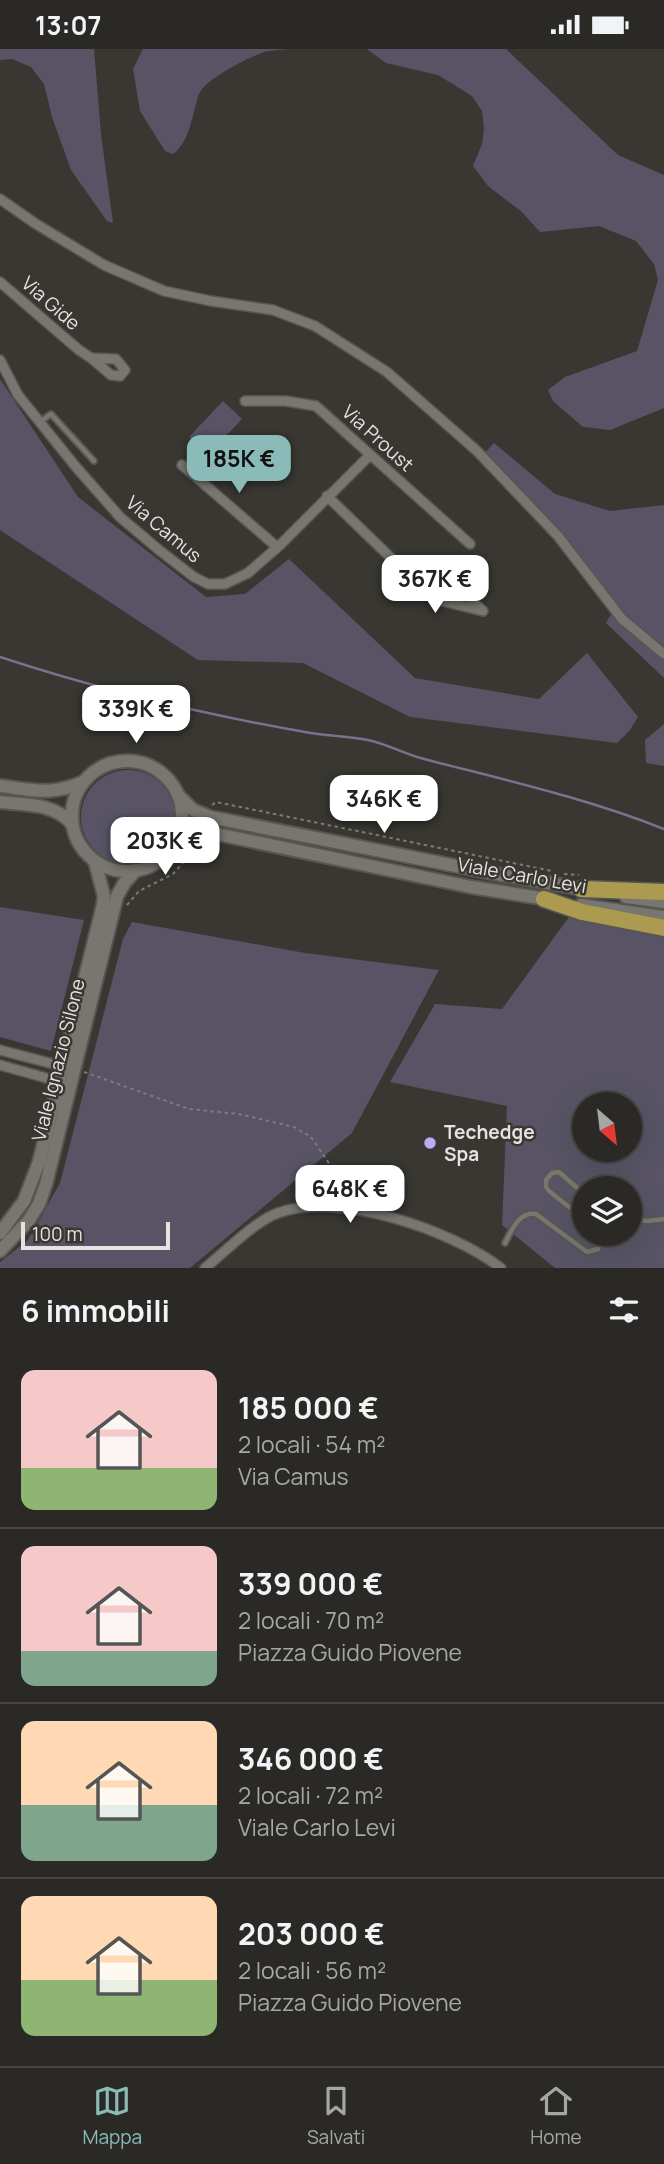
<!DOCTYPE html>
<html lang="it">
<head>
<meta charset="utf-8">
<style>
	body { margin:0; font-family:Manrope,sans-serif; background:#33312e; color:#f1f3f6; height:100vh; display:flex; flex-direction:column; font-size:26px; white-space:nowrap }
	* { box-sizing:border-box; margin:0 }
	p { font-size:23px; color:#a6a6a7 }
	.icon { flex:none; width:38px; height:38px; fill:none; stroke:currentColor; stroke-width:2; stroke-linecap:round; stroke-linejoin:round }
	.map { position:relative; height:1219px; overflow:hidden }
	.drawer { display:flex; flex-direction:column; background:#2b2926; flex:1 }
	.drawer>* { flex:none }
	.needle { width:46px; rotate:152deg }
	.tools { position:absolute; left:572px; top:1043px; display:grid; gap:14px }
	.tools a { display:grid; place-items:center; width:70px; height:70px; border-radius:50%; background:#2b2926; box-shadow:0 7px 28px #0002,0 0 0 2px #474543; font-size:35px }
	.scale { position:absolute; left:21px; bottom:18px; width:149px; box-sizing:border-box; padding-left:7px; border:4px solid #e4e3e0; border-top:0; font-size:19px; line-height:24px; white-space:nowrap; color:#e4e3e0; -webkit-text-stroke:5px #393732; paint-order:stroke }
	.price { position:absolute; translate:-50% -60px; padding:0 16px; border-radius:14px; background:#fff; color:#222; font-size:23px; line-height:46px; filter:drop-shadow(0 2px 4px #0008) }
	.price::after { content:''; position:absolute; left:50%; top:42px; width:21px; height:16px; margin-left:-10px; background:inherit; clip-path:polygon(0 0,100% 0,50% 100%) }
	.price.selected { background:#8bbbb9; color:#111 }
	ul { padding:0; list-style:none }
	li { display:flex; align-items:center; gap:21px; height:175px; padding:0 21px }
	li+li { border-top:2px solid #474543 }
	li span { display:grid; place-items:center; flex:none; width:196px; height:140px; border-radius:14px; color:#555 }
	li>.icon { margin-inline-start:auto }
	span .icon { width:84px; height:84px; fill:#fffc; stroke-width:1 }
	li b { font-size:30px }
	h2 { display:flex; justify-content:space-between; align-items:center; height:84px; padding:0 21px; font-size:30px }
	.status { display:flex; justify-content:space-between; align-items:center; height:49px; padding:0 35px; background:#2b2926; direction:ltr }
	.status svg { height:19px; fill:currentColor }
	.tabs { display:flex; justify-content:space-around; align-items:center; height:98px; border-top:2px solid #474543; background:#2b2926; font-size:19px; color:#a6a6a7 }
	.tabs a { display:grid; justify-items:center; gap:4px }
	.tabs .selected { color:#8bbbb9 }
	.map>svg:first-child { display:block }
	.green { fill:#585465; fill-rule:evenodd }
	.lines { fill:none; stroke-linecap:round; stroke-linejoin:round }
	.stream { stroke:#79728f; stroke-width:2.5 }
	.lane-casing { stroke:#575651; stroke-width:8 }
	.street-casing { stroke:#575651; stroke-width:12 }
	.secondary-casing { stroke:#575651; stroke-width:16 }
	.highway-casing { stroke:#575651; stroke-width:19 }
	.path { stroke:#7d7b77; stroke-width:2; stroke-dasharray:3.5 3.5; stroke-linecap:butt }
	.lane { stroke:#787670; stroke-width:4.5 }
	.street { stroke:#787670; stroke-width:9 }
	.secondary { stroke:#787670; stroke-width:12 }
	.highway { stroke:#ac9a51; stroke-width:16 }
	.poi-dot { fill:#bea9f5; stroke:#393732; stroke-width:2.5 }
	.labels { text-anchor:middle; stroke-width:5; stroke-linejoin:round; paint-order:stroke }
	.street-label { font-size:19px; fill:#e4e3e0; stroke:#393732 }
	.poi-label { font-size:19px; font-weight:bold; fill:#e4e3e0; stroke:#393732; text-anchor:start }
</style>
</head>
<body>
<div class="status"><b>13:07</b><svg viewBox="0 0 49 12"><path d="M0 12V9h3v3zM5 12V6h3v6zM10 12V3h3v9zM15 12V0h3v12zM26 1h20v11H26zM47 4h2v5h-2z"/></svg></div>
<div class="map">
<svg width="664" height="1219" viewBox="0 0 664 1219">
	<rect width="100%" height="100%" fill="#393732"/>
	<g class="green">
		<polygon points="0,0 94,0 101,85 113,174 107,172 71,121 52,68 44,35 31,18 12,10 0,11"/>
		<path d="M143 0H289C282 1 275 1 268 2 252 6 205 30 199 45 192 64 191 92 173 105L165 102 140 62 133 20Z"/>
		<polygon points="367,0 506,0 618,106 664,126 664,359 610,381 583,378 553,352 548,341 565,328 637,302 658,231 654,215 636,192 599,177 540,183 521,162 488,137 473,117 482,95 484,80 482,62 472,47 438,26 386,14"/>
		<polygon points="0,330 78,448 206,548 245,545 289,510 415,629 539,650 587,604 638,668 630,681 617,694 410,668 303,614 198,611 0,481"/>
		<polygon points="223,352 242,370 208,406 189,388"/>
		<polygon points="494,394 555,445 610,462 664,456 664,629 606,574 614,560 575,510 482,407"/>
		<polygon points="664,675 664,717 646,714 645,691"/>
		<circle cx="128" cy="768" r="47"/>
		<polygon points="0,858 84,871 51,1002 0,988"/>
		<path d="M569 868 664 884V1219H555L502 1176 507 1057 390 1033 435 955 502 960ZM584 1055H630V1101H584ZM584 1139H630V1185H584Z"/>
		<polygon points="132,873 305,904 439,921 352,1084 190,1219 0,1219 0,1213 28,1191 60,1134 123,890"/>
	</g>
	<g class="lines">
		<path class="stream" d="M0 608C100 641 202 665 305 683 326 687 347 687 368 691 387 695 405 705 424 710 505 731 586 749 664 780"/>
		<defs>
			<g id="lane">
				<polyline points="41,372 51,365 94,412"/>
				<polyline points="584,1145 559,1123 552,1124 546,1131 546,1138 549,1142 584,1170"/>
				<polyline points="630,1170 648,1172 664,1170"/>
				<path d="M505 1194C512 1181 519 1162 536 1165L587 1203 598 1200 602 1192 601 1185"/>
			</g>
			<g id="street">
				<polyline points="0,150 36,175 104,216 164,242 211,252 273,261 315,277 387,323 477,402 558,487 622,570 664,605"/>
				<polyline points="0,233 79,301 91,309 116,310 125,321 120,327 111,326 91,309"/>
				<polyline points="0,311 18,346 76,418 120,468 159,501 194,528 208,535 225,535 248,524 280,496 370,406"/>
				<polyline points="245,352 286,352 316,357 470,495"/>
				<polyline points="182,416 277,498"/>
				<polyline points="327,447 421,538 438,551 483,562 456,536 438,551"/>
				<polyline points="0,1001 61,1017"/>
				<polyline points="0,1016 57,1032"/>
				<path d="M205 1219C225 1203 255 1172 278 1164 339 1142 451 1181 501 1219"/>
			</g>
			<g id="secondary">
				<circle cx="127" cy="767" r="55"/>
				<path d="M0 737C33 741 51 747 83 733"/>
				<polyline points="178,746 193,761 210,768 491,824 588,841"/>
				<path d="M0 753C25 756 55 754 72 775"/>
				<polyline points="171,799 197,786 217,785 471,838 553,851"/>
				<polyline points="626,848 664,853"/>
				<polyline points="581,856 664,868"/>
				<polyline points="0,1184 24,1152 39,1113 103,856 104,847 95,813"/>
				<polyline points="0,1202 29,1171 39,1155 46,1135 117,847 125,833 136,821"/>
			</g>
			<g id="highway">
				<polyline points="581,840 664,843"/>
				<polyline points="544,850 582,863 664,879"/>
			</g>
		</defs>
		<use href="#lane" class="lane-casing"/>
		<use href="#street" class="street-casing"/>
		<use href="#secondary" class="secondary-casing"/>
		<use href="#highway" class="highway-casing"/>
		<g class="path">
			<polyline points="212,756 216,753 552,822"/>
			<polyline points="564,825 579,826"/>
			<polyline points="127,856 139,842 173,825 190,806 197,804 205,797"/>
			<polyline points="84,1023 189,1060 239,1065 294,1078 311,1088 346,1139"/>
		</g>
		<use href="#lane" class="lane"/>
		<use href="#street" class="street"/>
		<use href="#secondary" class="secondary"/>
		<use href="#highway" class="highway"/>
	</g>
	<circle class="poi-dot" cx="430" cy="1094" r="7"/>
	<g class="labels">
		<g class="street-label">
			<text transform="translate(51 254) rotate(41)" y="7">Via Gide</text>
			<text transform="translate(378 389) rotate(42)" y="7">Via Proust</text>
			<text transform="translate(164 480) rotate(40)" y="7">Via Camus</text>
			<text transform="translate(522 826) rotate(10)" y="7">Viale Carlo Levi</text>
			<text transform="translate(58 1011) rotate(-76)" y="7">Viale Ignazio Silone</text>
		</g>
		<g class="poi-label">
			<text x="444" y="1090">Techedge<tspan x="444" dy="22">Spa</tspan></text>
		</g>
	</g>
</svg>
<div class="tools">
<a><svg class="needle" viewBox="-14 -14 28 28"><path d="M0-13l5 13h-10z" fill="#e53935"/><path d="M0 13l5-13h-10z" fill="#a6a6a7"/></svg></a>
<a><svg class="icon" aria-label="layers" viewBox="0 0 24 24"><path d="M12 4l9 5-9 5-9-5zM3 14l9 5 9-5"/></svg></a>
</div>
<div class="scale">100 m</div>
<b class="price selected" style="left:239px;top:446px">185K €</b>
<b class="price" style="left:435px;top:566px">367K €</b>
<b class="price" style="left:136px;top:696px">339K €</b>
<b class="price" style="left:384px;top:786px">346K €</b>
<b class="price" style="left:165px;top:828px">203K €</b>
<b class="price" style="left:350px;top:1176px">648K €</b>
</div>
<section class="drawer">
<h2>6 immobili<svg class="icon" aria-label="filters" viewBox="0 0 24 24"><path d="M4 7h16M4 17h16"/><circle cx="9" cy="7" r="2"/><circle cx="15" cy="17" r="2"/></svg></h2>
<ul>
<li><span style="background:linear-gradient(#f6c9c9 70%,#8fb573 0)"><svg class="icon" aria-label="home" viewBox="0 0 24 24"><path d="M3 11l9-7 9 7M6 9v11h12V9"/></svg></span><div><b>185 000 €</b><p>2 locali · 54 m²</p><p>Via Camus</p></div></li>
<li><span style="background:linear-gradient(#f6c9c9 75%,#7fa58c 0)"><svg class="icon" aria-label="home" viewBox="0 0 24 24"><path d="M3 11l9-7 9 7M6 9v11h12V9"/></svg></span><div><b>339 000 €</b><p>2 locali · 70 m²</p><p>Piazza Guido Piovene</p></div></li>
<li><span style="background:linear-gradient(#ffd9b3 60%,#7fa58c 0)"><svg class="icon" aria-label="home" viewBox="0 0 24 24"><path d="M3 11l9-7 9 7M6 9v11h12V9"/></svg></span><div><b>346 000 €</b><p>2 locali · 72 m²</p><p>Viale Carlo Levi</p></div></li>
<li><span style="background:linear-gradient(#ffd9b3 60%,#8fb573 0)"><svg class="icon" aria-label="home" viewBox="0 0 24 24"><path d="M3 11l9-7 9 7M6 9v11h12V9"/></svg></span><div><b>203 000 €</b><p>2 locali · 56 m²</p><p>Piazza Guido Piovene</p></div></li>
</ul>
</section>
<nav class="tabs">
<a class="selected"><svg class="icon" aria-label="map" viewBox="0 0 24 24"><path d="M3 6l6-2 6 2 6-2v14l-6 2-6-2-6 2zM9 4v14M15 6v14"/></svg>Mappa</a>
<a><svg class="icon" aria-label="saved" viewBox="0 0 24 24"><path d="M7 4h10v16l-5-4-5 4z"/></svg>Salvati</a>
<a><svg class="icon" aria-label="home" viewBox="0 0 24 24"><path d="M3 11l9-7 9 7M6 9v11h12V9"/></svg>Home</a>
</nav>
</body>
</html>
